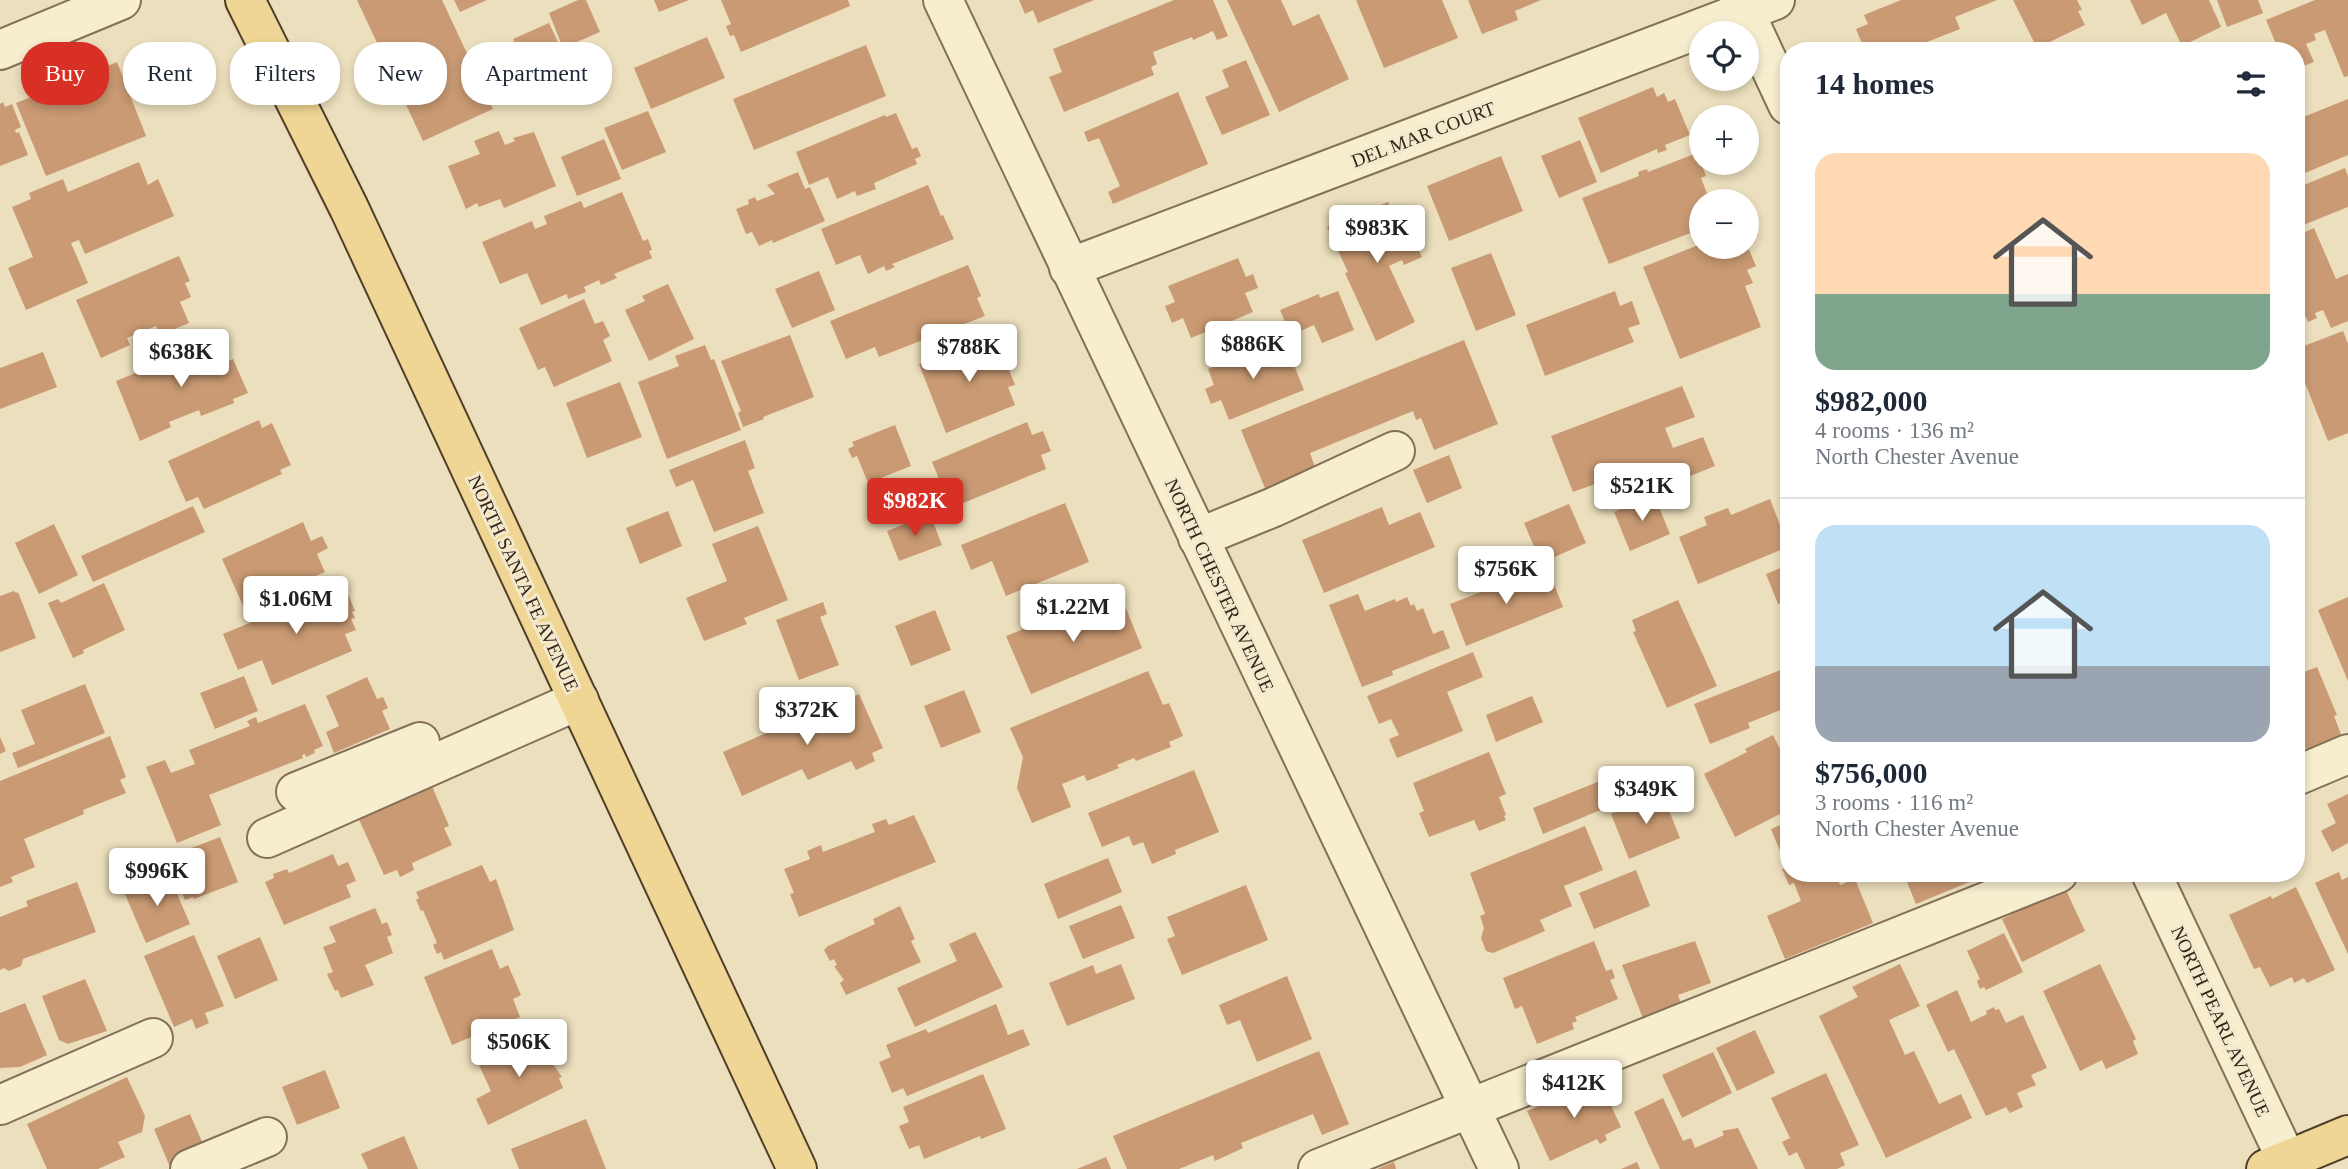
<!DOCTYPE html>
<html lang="en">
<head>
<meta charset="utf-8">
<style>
	body { margin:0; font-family:Georgia,serif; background:#f2f2f3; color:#1f2937; height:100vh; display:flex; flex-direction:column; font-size:26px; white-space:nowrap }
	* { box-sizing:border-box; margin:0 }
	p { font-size:23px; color:#747a83 }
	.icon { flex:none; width:38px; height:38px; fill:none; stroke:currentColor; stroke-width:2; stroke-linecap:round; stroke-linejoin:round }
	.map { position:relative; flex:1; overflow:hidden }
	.sheet { position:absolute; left:1780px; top:42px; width:525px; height:840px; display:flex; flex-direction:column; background:#fff; border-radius:28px; box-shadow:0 4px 10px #0003 }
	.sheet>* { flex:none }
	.guide { position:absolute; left:21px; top:42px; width:665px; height:63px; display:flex; gap:14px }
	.fabs { position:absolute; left:1689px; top:21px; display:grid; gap:14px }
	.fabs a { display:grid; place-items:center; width:70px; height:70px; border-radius:50%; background:#fff; box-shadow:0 4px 10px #0003; font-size:35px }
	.price { position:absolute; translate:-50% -60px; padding:0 16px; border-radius:7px; background:#fff; color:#222; font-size:23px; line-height:46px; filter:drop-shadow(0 2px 4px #0008) }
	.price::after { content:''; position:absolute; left:50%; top:42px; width:21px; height:16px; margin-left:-10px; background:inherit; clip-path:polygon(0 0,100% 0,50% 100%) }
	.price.selected { background:#d93025; color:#fff }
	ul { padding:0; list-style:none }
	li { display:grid; align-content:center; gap:14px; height:371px; padding:0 35px }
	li+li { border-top:2px solid #e0e1e3 }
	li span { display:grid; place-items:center; height:217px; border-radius:21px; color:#555 }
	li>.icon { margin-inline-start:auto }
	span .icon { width:126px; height:126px; fill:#fffc; stroke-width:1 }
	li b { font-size:30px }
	h2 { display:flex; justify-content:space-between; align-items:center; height:84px; padding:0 35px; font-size:30px }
	.tag { padding:0 24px; border-radius:28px; background:#fff; box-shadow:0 4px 10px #0003; font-size:24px; line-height:63px }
	.tag.selected { background:#d93025; color:#fff }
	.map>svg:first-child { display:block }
	.building { fill:#c99a73 }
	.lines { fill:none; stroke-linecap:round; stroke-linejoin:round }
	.minor-casing { stroke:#837057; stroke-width:42 }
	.major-casing { stroke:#503e2b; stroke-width:42 }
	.minor { stroke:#f7edcf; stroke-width:38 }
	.major { stroke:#f0d694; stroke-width:38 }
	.labels { text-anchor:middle; stroke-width:6; stroke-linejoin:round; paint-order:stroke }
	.street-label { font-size:19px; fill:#33271b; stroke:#f4e9cc }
</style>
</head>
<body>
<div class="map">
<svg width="2348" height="1169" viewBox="0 0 2348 1169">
	<rect width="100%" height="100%" fill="#ecdfbd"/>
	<g class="building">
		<polygon points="357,0 442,0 493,109 423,141"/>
		<polygon points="454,0 487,0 460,12"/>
		<polygon points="578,0 586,0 600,32 563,48 549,13"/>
		<polygon points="654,0 689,0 659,12"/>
		<polygon points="721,0 848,0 850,6 741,52 734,35 730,36 726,26 731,24"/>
		<polygon points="1019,0 1094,0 1038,23 1033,10 1025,14"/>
		<polygon points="1174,0 1213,0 1228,36 1217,40 1213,31 1193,40 1192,37 1153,52 1157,64 1151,67 1154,75 1064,112 1049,77 1062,72 1053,49"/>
		<polygon points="1227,0 1281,0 1293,26 1319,14 1349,79 1279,112"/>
		<polygon points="1356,0 1442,0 1458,38 1384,68"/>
		<polygon points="1468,0 1541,0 1515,11 1518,20 1482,34"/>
		<polygon points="1901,0 1997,0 1955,17 1960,29 1904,51 1865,51 1856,29 1868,24 1864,15"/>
		<polygon points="2013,0 2077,0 2082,10 2078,11 2085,25 2037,48"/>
		<polygon points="2130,0 2209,0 2221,27 2182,46 2166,13 2142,25"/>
		<polygon points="2217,0 2258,0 2263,13 2227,27"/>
		<polygon points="2315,0 2348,0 2348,76 2344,77 2325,30 2314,34 2316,40 2306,44 2314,62 2296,69 2296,51 2279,51 2266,20"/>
		<polygon points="549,23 567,61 530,77 513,39"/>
		<polygon points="707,37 725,78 651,109 634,68"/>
		<polygon points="866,45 886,96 754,150 733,99"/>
		<polygon points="1246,60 1270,115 1222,135 1205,97 1229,87 1222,70"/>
		<polygon points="117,62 146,136 46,176 16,103 57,87 54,80 78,70 81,77"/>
		<polygon points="1653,87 1657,97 1664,93 1668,102 1675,99 1690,135 1665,145 1667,150 1658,153 1657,149 1601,173 1578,118"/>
		<polygon points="1178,92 1208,164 1113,204 1108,192 1120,186 1099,138 1088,142 1084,132"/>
		<polygon points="2348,99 2348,155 2305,173 2296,150 2296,120"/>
		<polygon points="3,102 5,107 12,104 21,127 15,130 16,133 19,132 28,155 0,166 0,104"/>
		<polygon points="648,111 666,152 622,170 604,128"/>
		<polygon points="896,113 912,149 917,147 921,156 915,159 917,164 874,183 876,189 857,196 855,191 837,199 828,177 809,185 796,152 885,115 886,117"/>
		<polygon points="499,131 505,145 515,141 513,138 534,132 556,186 504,208 500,199 479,207 477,203 466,209 448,166 480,154 474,141"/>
		<polygon points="604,139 621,179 577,196 561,157"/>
		<polygon points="1580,140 1597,182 1559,198 1541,156"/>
		<polygon points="1697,153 1706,176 1701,178 1710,201 1701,201 1701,229 1609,264 1582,198 1639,176 1638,172 1647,169 1648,172"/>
		<polygon points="1501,156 1523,211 1449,241 1427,186"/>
		<polygon points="139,162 148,185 158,179 174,216 85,254 79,240 71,243 88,283 26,310 8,268 33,257 12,207 31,199 29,193 63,179 68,192"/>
		<polygon points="2345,168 2348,176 2348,207 2296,228 2296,181 2299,187"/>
		<polygon points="798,172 805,189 810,187 825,221 773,243 772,240 759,246 752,232 746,234 736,209 749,204 748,200 755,197 757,201 775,194 767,185"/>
		<polygon points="928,185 941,216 943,215 954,239 892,264 895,267 886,271 884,266 868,274 860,255 836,265 821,229"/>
		<polygon points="622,192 643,241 648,239 652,250 649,251 652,258 614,274 617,278 601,285 599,280 584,287 586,292 568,299 567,294 541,305 527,273 500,284 482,242 532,221 535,229 547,224 544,216 581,201 584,208"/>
		<polygon points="1388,202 1391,209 1398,206 1422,257 1404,265 1402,260 1389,266 1415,322 1376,341 1345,273 1348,272 1327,227"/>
		<polygon points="2314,228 2336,279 2348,274 2348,321 2331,328 2323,310 2315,313 2317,318 2308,322 2306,317 2296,321 2296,236"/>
		<polygon points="1701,244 1701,247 1748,247 1756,266 1747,270 1753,283 1745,286 1761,327 1680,359 1643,267"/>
		<polygon points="1491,253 1516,315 1476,331 1451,268"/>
		<polygon points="179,256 190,281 185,283 191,297 180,302 189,323 160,335 156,326 127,338 130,345 101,358 76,300"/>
		<polygon points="1238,258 1246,277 1253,274 1258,288 1245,293 1253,312 1191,338 1183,318 1172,323 1165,306 1175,302 1168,286"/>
		<polygon points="968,265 981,296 977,298 985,316 879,357 875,347 846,359 830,321"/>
		<polygon points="819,271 835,310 792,328 775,289"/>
		<polygon points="668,284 694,339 649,361 625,310 645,301 642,296"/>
		<polygon points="1338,291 1354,330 1322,343 1314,325 1291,335 1280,310 1319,294 1320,298"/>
		<polygon points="1615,291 1620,306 1632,301 1640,324 1628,328 1634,342 1545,376 1526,325"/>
		<polygon points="584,299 595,324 603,321 610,336 603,340 612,361 554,387 545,367 538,370 519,328"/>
		<polygon points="2343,331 2348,344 2348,433 2328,441 2296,360 2296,349"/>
		<polygon points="790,335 814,397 763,417 764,419 743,427 738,413 741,411 721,361"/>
		<polygon points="987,336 996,357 1003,354 1015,385 1008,387 1015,405 946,433 919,364"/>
		<polygon points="216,340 225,363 233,359 248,393 233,399 234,403 201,416 199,410 169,422 171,427 140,441 116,381"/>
		<polygon points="1464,340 1498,424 1434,450 1421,418 1416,420 1413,411 1310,453 1315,467 1269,498 1241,430"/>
		<polygon points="705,345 711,360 714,359 741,430 667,459 638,382 679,366 675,356"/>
		<polygon points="1239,345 1243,354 1263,345 1268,358 1288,350 1304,390 1229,420 1221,400 1211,404 1205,389 1214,385 1208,369 1229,360 1225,351"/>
		<polygon points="43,352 57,387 0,409 0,368"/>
		<polygon points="620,382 642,437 587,458 566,403"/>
		<polygon points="1682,386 1695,417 1665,428 1673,448 1703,437 1715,466 1673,483 1671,479 1618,500 1609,479 1573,492 1551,436"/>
		<polygon points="259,420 262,428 272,423 291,465 280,470 282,474 204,509 198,497 186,502 168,461"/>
		<polygon points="1027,422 1032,435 1043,431 1051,451 1041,455 1046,469 951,508 932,462"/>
		<polygon points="895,425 911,466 868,483 857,456 852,458 848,449 854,446 852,442"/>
		<polygon points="745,440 755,468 748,471 764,513 714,532 693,480 676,487 669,470"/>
		<polygon points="1449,455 1462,488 1427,503 1413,470"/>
		<polygon points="1788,472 1788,497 1780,475"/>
		<polygon points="1654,495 1670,534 1630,551 1614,512"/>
		<polygon points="1770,499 1780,525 1788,522 1788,547 1698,584 1679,537 1707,525 1704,517 1728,508 1731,515"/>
		<polygon points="1065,503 1089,562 1006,596 992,561 971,570 961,545"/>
		<polygon points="1569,504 1586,543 1541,563 1524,523"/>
		<polygon points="193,506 205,532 93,582 81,556"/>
		<polygon points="1382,507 1389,525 1420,512 1435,547 1324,593 1302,540"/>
		<polygon points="668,511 682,546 640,564 626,528"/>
		<polygon points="930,514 942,545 899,561 887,531"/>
		<polygon points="303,522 311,541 322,536 328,548 317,554 325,572 299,583 301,589 277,600 276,596 245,610 222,559"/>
		<polygon points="54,524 78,575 39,594 15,543"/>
		<polygon points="758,526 788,600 744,618 747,624 704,641 686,598 727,581 712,544"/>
		<polygon points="1788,565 1788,600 1778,604 1766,574"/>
		<polygon points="1547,566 1563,607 1466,646 1450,604"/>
		<polygon points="104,583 125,630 83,650 84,653 73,658 48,603 58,599 61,603"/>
		<polygon points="344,584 355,611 352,612 355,618 351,619 356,630 345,634 352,651 272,685 262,660 238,670 223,634"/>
		<polygon points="14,591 16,593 18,592 36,638 0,652 0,596"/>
		<polygon points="1358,594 1365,611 1395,599 1396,602 1407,597 1411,606 1414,604 1417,611 1423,608 1433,634 1443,630 1450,648 1392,671 1393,675 1362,687 1329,605"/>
		<polygon points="1102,597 1109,614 1125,606 1142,648 1031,694 1006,636"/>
		<polygon points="2348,597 2348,681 2318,610"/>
		<polygon points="1678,600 1717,686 1667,708 1633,632 1636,631 1632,620"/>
		<polygon points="823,602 827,614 820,617 839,665 799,680 776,620"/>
		<polygon points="935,610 951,650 911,666 895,626"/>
		<polygon points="1473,652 1483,677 1447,692 1463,731 1397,758 1389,739 1399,735 1391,719 1379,724 1367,696"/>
		<polygon points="1788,667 1788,707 1748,723 1750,728 1710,744 1694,704"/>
		<polygon points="2317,667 2337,715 2334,716 2342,737 2307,751 2299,731 2296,732 2296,675"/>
		<polygon points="1148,671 1163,705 1169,703 1183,736 1169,742 1171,747 1136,761 1134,758 1117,765 1119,768 1087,781 1084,775 1062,784 1071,807 1032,823 1017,788 1023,757 1010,728"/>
		<polygon points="244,676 258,711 215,729 200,693"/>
		<polygon points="367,677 377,699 383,697 388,708 382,711 390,729 334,753 326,732 339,726 326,696"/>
		<polygon points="85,684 105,733 18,768 12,753 35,744 21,710"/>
		<polygon points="964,690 981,732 941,748 924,706"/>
		<polygon points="859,694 883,748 872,753 875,761 856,770 851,761 808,780 802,769 742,796 723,752 782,726 785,730 826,712 825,709"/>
		<polygon points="1532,696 1543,722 1496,742 1486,715"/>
		<polygon points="305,704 323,746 314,750 315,753 306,757 305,754 302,755 303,758 209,795 221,825 177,843 146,767 165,760 171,773 195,764 189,750 250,726 247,721 256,717 258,723"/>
		<polygon points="1773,735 1787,763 1784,764 1788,772 1788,810 1735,837 1704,774 1747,752 1745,749"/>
		<polygon points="110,736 126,777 120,780 126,793 83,810 84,814 24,839 35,867 11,877 13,882 0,887 0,781"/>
		<polygon points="0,737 6,751 0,754"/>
		<polygon points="1489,752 1506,794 1499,797 1506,815 1504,816 1506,820 1479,831 1474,820 1429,837 1419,813 1424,811 1413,783"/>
		<polygon points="1194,770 1219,832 1175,850 1176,854 1152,864 1143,842 1133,846 1129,836 1102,847 1088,813"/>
		<polygon points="1600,781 1610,806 1543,834 1533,808"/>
		<polygon points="431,784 449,826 444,828 452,845 412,863 414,870 400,877 397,870 384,875 357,815"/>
		<polygon points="1662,793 1680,838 1629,859 1611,814"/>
		<polygon points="2348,794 2348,843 2332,852 2321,831 2336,823 2327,804"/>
		<polygon points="914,815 936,862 799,917 790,894 794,893 784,869 810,859 807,851 821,845 823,852 875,832 872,824 886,819 889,825"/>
		<polygon points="1788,822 1788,873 1835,873 1840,885 1855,879 1873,923 1785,959 1767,916 1801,901 1794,883 1789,885 1782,869 1787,868 1771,829"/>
		<polygon points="1585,826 1603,870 1564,886 1572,906 1540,920 1545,931 1493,953 1486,951 1481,938 1484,928 1480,916 1485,914 1470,873"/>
		<polygon points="220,837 238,882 194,899 193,897 185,900 170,861 177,859 176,854"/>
		<polygon points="333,854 338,866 348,862 356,881 346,885 351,897 284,925 265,882 274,878 273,874 287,869 289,873"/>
		<polygon points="1108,858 1122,892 1058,919 1044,884"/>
		<polygon points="482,865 490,882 496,879 514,930 444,960 441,952 437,954 433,945 437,943 423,910 421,911 416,900 419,898 416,892"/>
		<polygon points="1636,870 1650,906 1594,929 1579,893"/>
		<polygon points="2339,872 2342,880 2348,877 2348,954 2315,883"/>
		<polygon points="168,873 190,924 146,943 124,892"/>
		<polygon points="1910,873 1991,873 1916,904 1904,875"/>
		<polygon points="77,882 96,932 23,959 21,966 9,971 4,968 0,970 0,917 28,906 26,901"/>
		<polygon points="1246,885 1268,940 1182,975 1167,939 1175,936 1167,917"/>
		<polygon points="2296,887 2335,970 2307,983 2304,978 2294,983 2292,977 2270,987 2260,967 2254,969 2229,915 2271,896 2272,899"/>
		<polygon points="2065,888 2085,931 2022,962 2002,919"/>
		<polygon points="1121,905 1135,938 1083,959 1069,926"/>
		<polygon points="900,906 915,939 911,941 921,962 846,995 840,983 844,980 834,966 837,965 834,959 830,961 824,950 828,946 875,924 873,919"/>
		<polygon points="375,908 382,924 387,922 392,935 387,937 393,953 365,965 374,985 341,998 338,990 335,991 327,974 333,972 323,947 336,942 329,927"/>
		<polygon points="975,932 1003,987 915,1027 897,988 957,961 949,944"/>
		<polygon points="2004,933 2023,972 1986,990 1984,987 1980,989 1977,981 1980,979 1967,951"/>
		<polygon points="194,935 224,1006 205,1013 209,1023 196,1029 192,1019 174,1027 144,956"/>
		<polygon points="260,937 278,980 235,999 217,956"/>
		<polygon points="1594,941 1606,971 1612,969 1615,978 1610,980 1618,999 1575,1017 1577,1021 1572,1023 1574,1029 1537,1044 1522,1006 1515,1009 1503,978"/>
		<polygon points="1695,941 1711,983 1678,995 1682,1006 1644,1021 1622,965"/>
		<polygon points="492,949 500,969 508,965 521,995 513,999 520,1017 452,1045 424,977"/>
		<polygon points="1121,964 1135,999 1067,1026 1049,983 1093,965 1096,974"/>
		<polygon points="1900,964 1920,1006 1889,1020 1905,1055 1914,1051 1939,1104 1961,1094 1972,1118 1886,1158 1819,1016 1858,997 1852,987"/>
		<polygon points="2100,964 2136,1039 2133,1041 2138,1054 2106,1069 2102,1060 2080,1071 2043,991"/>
		<polygon points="1287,976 1312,1039 1257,1062 1240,1020 1227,1025 1219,1005"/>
		<polygon points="85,979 107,1031 68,1044 59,1040 42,996"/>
		<polygon points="1957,990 1971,1022 1987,1014 1986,1011 1994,1007 1995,1010 1999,1009 2006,1023 2023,1015 2047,1068 2031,1075 2036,1085 2017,1093 2023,1107 2010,1113 2006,1107 1986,1116 1954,1049 1948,1052 1926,1005"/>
		<polygon points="25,1003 47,1055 20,1067 0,1068 0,1013"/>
		<polygon points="996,1004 1008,1035 1023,1029 1030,1045 907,1096 903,1088 892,1093 879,1062 891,1057 886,1045 926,1029 928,1033"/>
		<polygon points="1755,1030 1775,1073 1737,1091 1716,1048"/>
		<polygon points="543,1034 556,1061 552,1063 562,1077 559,1078 563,1088 488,1125 476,1099 491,1091 479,1065"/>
		<polygon points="1319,1051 1349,1124 1322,1135 1313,1114 1241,1143 1243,1148 1215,1161 1213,1155 1179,1169 1127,1169 1113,1136"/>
		<polygon points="1713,1052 1732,1093 1682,1118 1662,1075"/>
		<polygon points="325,1070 340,1108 297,1125 282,1087"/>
		<polygon points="1826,1073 1859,1145 1840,1153 1845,1165 1837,1169 1805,1169 1797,1152 1789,1156 1782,1142 1790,1138 1771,1098"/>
		<polygon points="983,1074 1006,1129 981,1139 980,1136 924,1159 919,1145 909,1149 899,1126 909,1122 903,1107"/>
		<polygon points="127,1077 145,1116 142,1132 118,1142 125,1157 98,1169 47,1169 27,1124"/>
		<polygon points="1599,1080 1621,1127 1605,1135 1607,1140 1600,1144 1597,1139 1550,1161 1527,1111"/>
		<polygon points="1663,1098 1683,1141 1691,1138 1695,1148 1724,1135 1722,1131 1738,1128 1758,1169 1660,1169 1634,1112"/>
		<polygon points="190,1114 206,1151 170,1167 154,1129"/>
		<polygon points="586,1119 606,1169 519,1169 511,1149"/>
		<polygon points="404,1136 418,1169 368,1169 361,1154"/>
		<polygon points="1106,1157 1111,1169 1077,1169"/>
		<polygon points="1394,1162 1396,1169 1377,1169"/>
		<polygon points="1637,1162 1640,1169 1621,1169"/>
	</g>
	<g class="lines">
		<defs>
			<g id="minor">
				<polyline points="943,0 1499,1169"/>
				<polyline points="1739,0 1788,105"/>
				<polyline points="0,50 121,0"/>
				<polyline points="1069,268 1775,0"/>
				<polyline points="1198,538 1274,507 1395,451"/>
				<polyline points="2296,776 2348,754"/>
				<polyline points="296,792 420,742"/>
				<polyline points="267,838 579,700"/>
				<polyline points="2151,873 2291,1169"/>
				<polyline points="0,1105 153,1038"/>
				<polyline points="190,1169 267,1137"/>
				<polyline points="1318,1169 2058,873"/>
			</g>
			<g id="major">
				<polyline points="245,0 349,208 797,1169"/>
				<polyline points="2266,1169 2348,1135"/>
			</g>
		</defs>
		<use href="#minor" class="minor-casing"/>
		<use href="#major" class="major-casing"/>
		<use href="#minor" class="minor"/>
		<use href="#major" class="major"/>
	</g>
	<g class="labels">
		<g class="street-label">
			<text transform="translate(1423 134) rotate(-21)" y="7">DEL MAR COURT</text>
			<text transform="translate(524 583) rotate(65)" y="7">NORTH SANTA FE AVENUE</text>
			<text transform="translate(1220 585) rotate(65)" y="7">NORTH CHESTER AVENUE</text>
			<text transform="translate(2221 1021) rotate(65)" y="7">NORTH PEARL AVENUE</text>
		</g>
	</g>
</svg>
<div class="fabs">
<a><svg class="icon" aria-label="locate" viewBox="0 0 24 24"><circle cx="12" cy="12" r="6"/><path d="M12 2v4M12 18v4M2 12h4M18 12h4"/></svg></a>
<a>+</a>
<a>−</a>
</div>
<b class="price" style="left:1377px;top:265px">$983K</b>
<b class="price" style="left:1253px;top:381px">$886K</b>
<b class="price" style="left:969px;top:384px">$788K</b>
<b class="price" style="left:181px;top:389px">$638K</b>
<b class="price" style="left:1642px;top:523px">$521K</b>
<b class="price selected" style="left:915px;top:538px">$982K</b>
<b class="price" style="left:1506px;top:606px">$756K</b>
<b class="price" style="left:296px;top:636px">$1.06M</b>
<b class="price" style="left:1073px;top:644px">$1.22M</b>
<b class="price" style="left:807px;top:747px">$372K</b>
<b class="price" style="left:1646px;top:826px">$349K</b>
<b class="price" style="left:157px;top:908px">$996K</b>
<b class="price" style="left:519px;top:1079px">$506K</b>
<b class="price" style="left:1574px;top:1120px">$412K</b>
<div class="guide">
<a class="tag selected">Buy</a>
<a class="tag">Rent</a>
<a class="tag">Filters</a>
<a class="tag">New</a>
<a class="tag">Apartment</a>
</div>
<section class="sheet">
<h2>14 homes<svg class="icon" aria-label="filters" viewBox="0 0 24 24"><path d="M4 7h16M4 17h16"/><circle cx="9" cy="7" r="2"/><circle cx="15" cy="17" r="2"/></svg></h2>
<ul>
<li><span style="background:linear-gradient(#ffd9b3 65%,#7fa58c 0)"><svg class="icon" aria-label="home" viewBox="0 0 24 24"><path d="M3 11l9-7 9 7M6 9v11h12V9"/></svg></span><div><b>$982,000</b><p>4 rooms · 136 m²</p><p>North Chester Avenue</p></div></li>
<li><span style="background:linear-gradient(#bfe0f5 65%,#9aa5b1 0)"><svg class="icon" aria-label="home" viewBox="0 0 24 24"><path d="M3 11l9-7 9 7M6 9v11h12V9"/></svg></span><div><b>$756,000</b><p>3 rooms · 116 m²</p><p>North Chester Avenue</p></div></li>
</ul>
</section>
</div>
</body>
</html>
